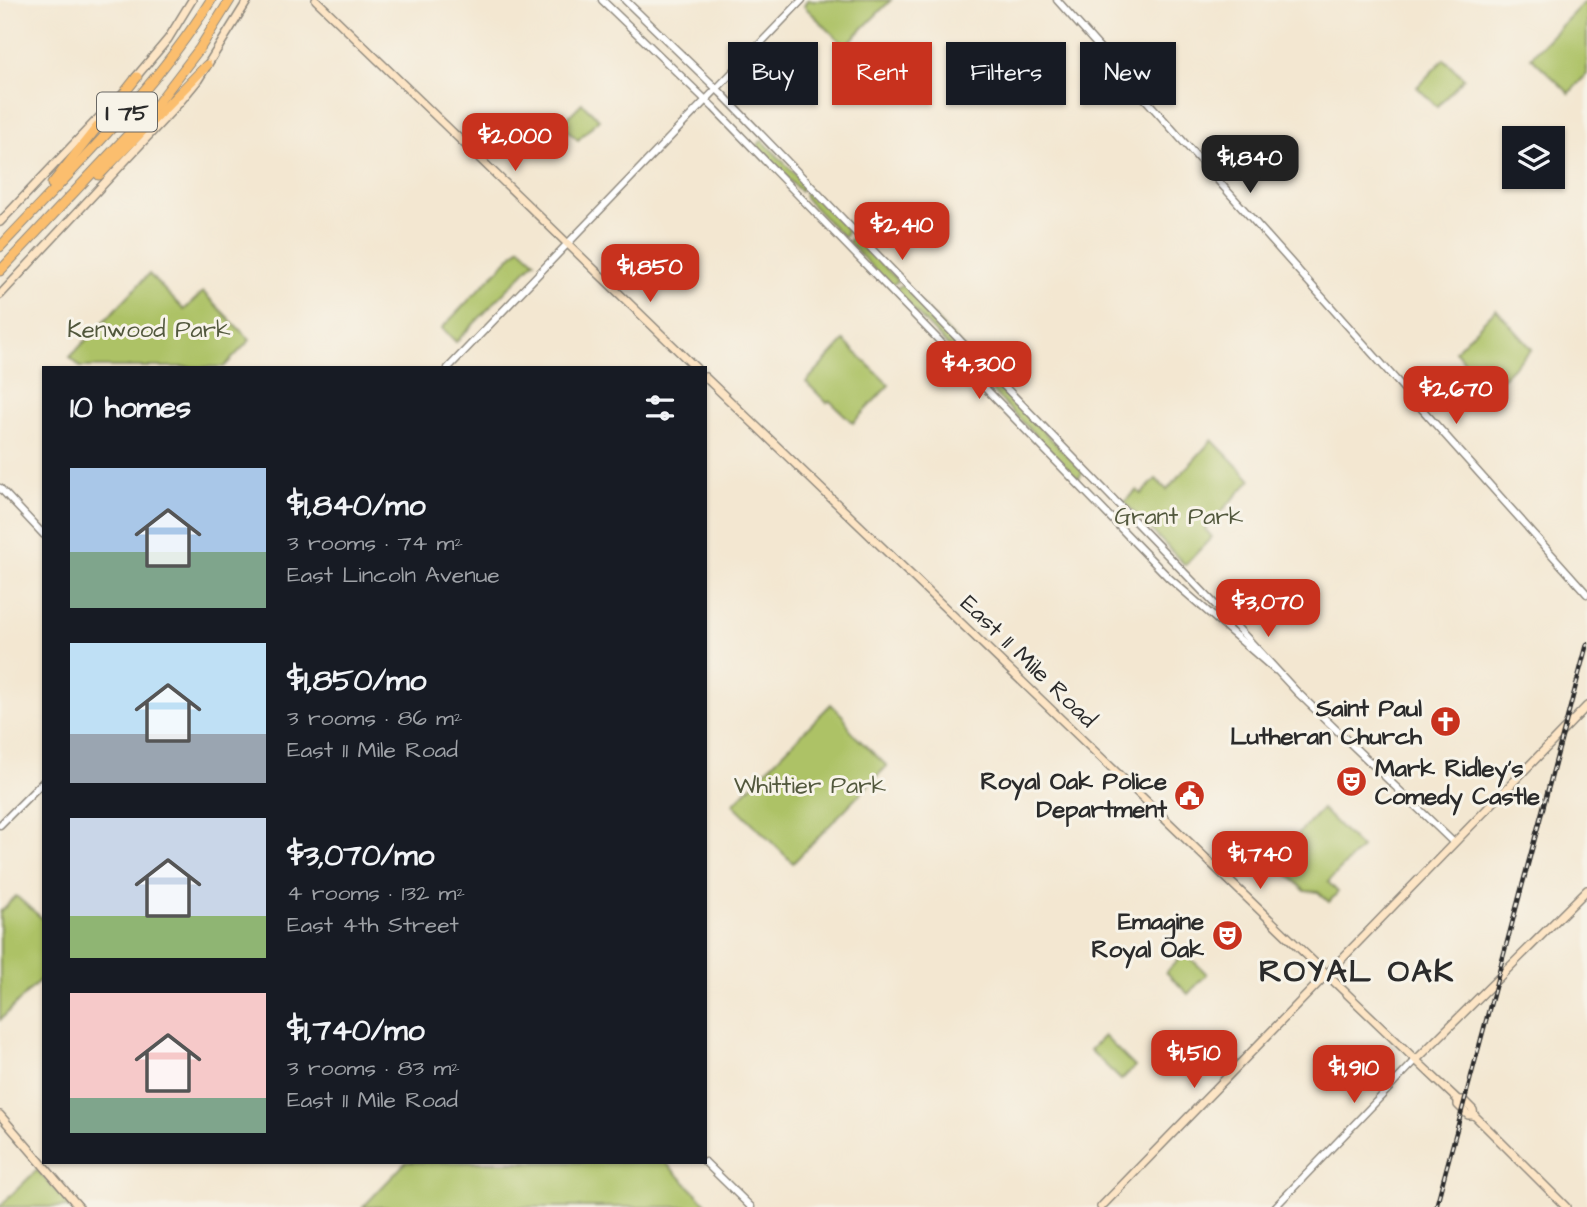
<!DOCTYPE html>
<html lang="en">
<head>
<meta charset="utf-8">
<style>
	body { margin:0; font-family:"Architects Daughter",sans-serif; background:#20242c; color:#f1f3f6; height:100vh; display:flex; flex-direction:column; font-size:26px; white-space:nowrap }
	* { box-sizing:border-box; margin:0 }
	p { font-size:23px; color:#9ea1a6 }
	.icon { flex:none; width:38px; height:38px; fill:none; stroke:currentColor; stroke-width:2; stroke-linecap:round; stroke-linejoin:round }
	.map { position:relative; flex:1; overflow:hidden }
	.side { position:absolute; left:42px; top:366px; width:665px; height:798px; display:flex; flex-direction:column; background:#171b24; border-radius:0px; box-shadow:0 2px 5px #0004 }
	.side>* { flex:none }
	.top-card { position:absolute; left:728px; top:42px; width:665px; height:63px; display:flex; gap:14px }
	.buttons { position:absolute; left:1502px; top:126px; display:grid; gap:14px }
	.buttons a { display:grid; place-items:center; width:63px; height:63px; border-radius:0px; background:#171b24; box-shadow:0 2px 5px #0004; font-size:35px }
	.price { position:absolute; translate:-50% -60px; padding:0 16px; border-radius:14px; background:#c8321e; color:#fff; font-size:23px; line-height:46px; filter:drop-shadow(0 2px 4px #0008) }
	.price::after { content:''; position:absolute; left:50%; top:42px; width:21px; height:16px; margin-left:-10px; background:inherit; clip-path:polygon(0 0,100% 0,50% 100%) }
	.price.active { background:#222; color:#fff }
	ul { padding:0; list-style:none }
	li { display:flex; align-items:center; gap:21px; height:175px; padding:0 28px }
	li span { display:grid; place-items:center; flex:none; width:196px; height:140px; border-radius:0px; color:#555 }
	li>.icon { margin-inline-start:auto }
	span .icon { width:84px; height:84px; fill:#fffc; stroke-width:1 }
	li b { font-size:30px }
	h2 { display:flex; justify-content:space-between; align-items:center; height:84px; padding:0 28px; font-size:30px }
	.tag { padding:0 24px; border-radius:0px; background:#171b24; box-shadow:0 2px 5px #0004; font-size:24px; line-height:63px }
	.tag.active { background:#c8321e; color:#fff }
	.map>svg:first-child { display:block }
	.green { fill:#adc266; stroke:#6c7648; stroke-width:2 }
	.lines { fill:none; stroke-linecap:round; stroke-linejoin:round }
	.tertiary-casing { stroke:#8f897e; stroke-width:9 }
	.secondary-casing { stroke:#8f897e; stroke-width:10 }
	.motorway-casing { stroke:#8f897e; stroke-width:11 }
	.tertiary { stroke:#fff; stroke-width:6 }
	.secondary { stroke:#fde5c5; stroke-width:7 }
	.motorway { stroke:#fbbe6e; stroke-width:9 }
	.rail-casing { stroke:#2b2b2b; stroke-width:4.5 }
	.rail { stroke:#f7f3e8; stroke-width:2; stroke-dasharray:5; stroke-linecap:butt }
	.labels { text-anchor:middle; stroke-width:6; stroke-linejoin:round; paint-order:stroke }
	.shield { fill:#f7f3e8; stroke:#686764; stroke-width:2 }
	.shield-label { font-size:23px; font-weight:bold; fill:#2b2b2b }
	.park-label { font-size:24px; fill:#52583d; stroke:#f7f3e8 }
	.street-label { font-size:24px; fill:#2b2b2b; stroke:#f7f3e8 }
	.poi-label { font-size:24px; font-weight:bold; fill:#2b2b2b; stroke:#f7f3e8; text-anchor:end }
	.district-label { font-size:32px; font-weight:bold; letter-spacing:2px; fill:#2b2b2b; stroke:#f7f3e8 }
</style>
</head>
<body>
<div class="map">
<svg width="1587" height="1207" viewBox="0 0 1587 1207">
	<rect width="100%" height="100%" fill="#f7f3e8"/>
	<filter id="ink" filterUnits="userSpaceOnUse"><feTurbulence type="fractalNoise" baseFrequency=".0143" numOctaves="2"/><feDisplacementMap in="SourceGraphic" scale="14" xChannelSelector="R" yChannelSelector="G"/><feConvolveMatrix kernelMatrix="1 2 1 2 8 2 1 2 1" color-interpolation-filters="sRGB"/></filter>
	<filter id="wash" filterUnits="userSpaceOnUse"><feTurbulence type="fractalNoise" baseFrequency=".00686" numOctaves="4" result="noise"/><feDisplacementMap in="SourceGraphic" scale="28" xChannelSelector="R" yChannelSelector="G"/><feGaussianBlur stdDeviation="1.57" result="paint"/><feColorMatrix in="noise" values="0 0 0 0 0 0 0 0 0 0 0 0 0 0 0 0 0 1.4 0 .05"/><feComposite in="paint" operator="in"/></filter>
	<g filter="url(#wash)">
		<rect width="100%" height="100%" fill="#f3e7d1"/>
		<g class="green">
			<polygon points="807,0 891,0 845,46 804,6"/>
			<polygon points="1584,2 1587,5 1587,74 1569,93 1531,57"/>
			<polygon points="1444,59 1464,78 1437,107 1417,87"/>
			<polygon points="582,103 599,119 578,140 561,124"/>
			<polygon points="761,141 763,141 805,184 800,191 756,148"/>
			<polygon points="808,190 848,229 845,236 842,236 805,198 804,194"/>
			<polygon points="853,236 896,278 897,282 890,286 848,242"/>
			<polygon points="520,247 535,261 456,342 442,328"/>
			<polygon points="149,274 184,310 203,292 250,340 224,367 80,367 70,357"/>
			<polygon points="900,286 904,286 977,362 973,369 970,369 897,293 897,288"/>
			<polygon points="1496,309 1532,349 1490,390 1455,351"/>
			<polygon points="844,341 889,385 853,423 830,401 827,403 806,382"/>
			<polygon points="995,382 1083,471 1079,478 1076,477 990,389"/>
			<polygon points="1212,440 1251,480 1205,529 1212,537 1185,565 1124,502 1137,490 1141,494 1156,479 1167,490"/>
			<polygon points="831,704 844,717 852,733 887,766 793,863 733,804"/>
			<polygon points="1322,809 1361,848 1328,882 1338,892 1329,902 1318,892 1305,891 1273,860"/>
			<polygon points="16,896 44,920 44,976 0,1020 0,912"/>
			<polygon points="1185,953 1207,974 1188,994 1166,972"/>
			<polygon points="1104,1036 1135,1067 1121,1080 1090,1050"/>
			<polygon points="406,1162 665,1162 710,1207 363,1207"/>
			<polygon points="37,1170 71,1207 0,1207 0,1206"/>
		</g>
	</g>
	<g filter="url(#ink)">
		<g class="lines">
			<defs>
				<g id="tertiary">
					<polyline points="602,0 714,108 1169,578 1275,670"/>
					<polyline points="625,0 721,93 1235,625 1296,691 1454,843"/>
					<polyline points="1057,0 1587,594"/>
					<polyline points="448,368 802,0"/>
					<polyline points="0,488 44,535"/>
					<polyline points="0,825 44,781"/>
					<polyline points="705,1162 751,1207"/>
					<polyline points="1275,1207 1416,1060"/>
				</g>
				<g id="secondary">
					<polyline points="316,0 696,368"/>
					<polyline points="135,78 168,39 192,0"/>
					<polyline points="0,222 108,108"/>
					<polyline points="0,295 179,103 198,80 248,0"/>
					<polyline points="705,377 1421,1065 1458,1100 1458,1105 1468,1115 1474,1115 1566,1207"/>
					<polyline points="1416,1060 1587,890"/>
					<polyline points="1458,1100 1463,1100 1473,1110 1474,1115"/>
					<polyline points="0,1115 79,1207"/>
					<polyline points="1101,1207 1587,706"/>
				</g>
				<g id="motorway">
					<polyline points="99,175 207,65"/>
					<polyline points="52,184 137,77"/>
					<path d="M0 247C74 168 153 92 211 0"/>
					<polyline points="0,271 158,103 200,48 230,0"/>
				</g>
			</defs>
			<use href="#tertiary" class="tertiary-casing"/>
			<use href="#secondary" class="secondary-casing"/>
			<use href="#motorway" class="motorway-casing"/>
			<use href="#tertiary" class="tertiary"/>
			<use href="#secondary" class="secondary"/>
			<use href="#motorway" class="motorway"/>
			<defs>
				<polyline id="rail" points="1436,1207 1587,644"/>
			</defs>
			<use href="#rail" class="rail-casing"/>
			<use href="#rail" class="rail"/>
		</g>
	</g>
	<defs>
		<symbol id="church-disc" viewBox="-11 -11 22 22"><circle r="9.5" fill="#c8321e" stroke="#f7f3e8"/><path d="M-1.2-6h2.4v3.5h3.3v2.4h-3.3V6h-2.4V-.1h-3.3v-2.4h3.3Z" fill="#fff"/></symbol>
		<symbol id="theatre-disc" viewBox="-11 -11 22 22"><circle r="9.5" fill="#c8321e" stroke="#f7f3e8"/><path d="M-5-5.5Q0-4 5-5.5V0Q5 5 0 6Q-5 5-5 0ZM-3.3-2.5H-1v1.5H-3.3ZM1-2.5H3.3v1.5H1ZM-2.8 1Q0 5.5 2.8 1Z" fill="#fff"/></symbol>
		<symbol id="civic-disc" viewBox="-11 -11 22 22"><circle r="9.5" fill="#c8321e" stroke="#f7f3e8"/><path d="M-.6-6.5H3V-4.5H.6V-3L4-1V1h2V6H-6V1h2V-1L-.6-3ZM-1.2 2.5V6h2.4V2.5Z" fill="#fff"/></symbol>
	</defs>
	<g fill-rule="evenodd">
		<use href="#church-disc" x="1428" y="704" width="35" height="35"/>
		<use href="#theatre-disc" x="1334" y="764" width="35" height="35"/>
		<use href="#civic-disc" x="1172" y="778" width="35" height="35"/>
		<use href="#theatre-disc" x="1210" y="918" width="35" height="35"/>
	</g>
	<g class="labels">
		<rect class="shield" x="97" y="92.5" width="60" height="39" rx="5"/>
		<g class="shield-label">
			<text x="127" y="120">I 75</text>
		</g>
		<g class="park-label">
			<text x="149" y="337">Kenwood Park</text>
			<text x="1179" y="524">Grant Park</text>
			<text x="810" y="793">Whittier Park</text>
		</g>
		<g class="street-label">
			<text transform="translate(1029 661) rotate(44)" y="8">East 11 Mile Road</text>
		</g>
		<g class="poi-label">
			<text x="1422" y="716">Saint Paul<tspan x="1422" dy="28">Lutheran Church</tspan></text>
			<text x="1375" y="776" text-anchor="start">Mark Ridley's<tspan x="1375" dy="28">Comedy Castle</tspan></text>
			<text x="1167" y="789">Royal Oak Police<tspan x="1167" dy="28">Department</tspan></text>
			<text x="1204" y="929">Emagine<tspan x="1204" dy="28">Royal Oak</tspan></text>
		</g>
		<g class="district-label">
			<text x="1357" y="981">ROYAL OAK</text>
		</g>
	</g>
</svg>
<div class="buttons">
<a><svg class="icon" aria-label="layers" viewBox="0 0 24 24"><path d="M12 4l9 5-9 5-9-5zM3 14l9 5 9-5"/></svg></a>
</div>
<b class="price" style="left:515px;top:173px">$2,000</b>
<b class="price active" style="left:1250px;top:195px">$1,840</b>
<b class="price" style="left:902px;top:262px">$2,410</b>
<b class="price" style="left:650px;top:304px">$1,850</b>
<b class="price" style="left:979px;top:401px">$4,300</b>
<b class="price" style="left:1456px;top:426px">$2,670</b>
<b class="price" style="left:1268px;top:639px">$3,070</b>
<b class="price" style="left:1260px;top:891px">$1,740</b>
<b class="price" style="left:1194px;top:1090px">$1,510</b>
<b class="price" style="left:1354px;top:1105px">$1,910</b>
<div class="top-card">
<a class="tag">Buy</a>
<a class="tag active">Rent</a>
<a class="tag">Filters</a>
<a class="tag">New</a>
</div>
<section class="side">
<h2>10 homes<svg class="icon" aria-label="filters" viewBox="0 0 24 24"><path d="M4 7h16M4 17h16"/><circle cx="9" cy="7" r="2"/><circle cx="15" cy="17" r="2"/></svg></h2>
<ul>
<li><span style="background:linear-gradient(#a9c7e8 60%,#7fa58c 0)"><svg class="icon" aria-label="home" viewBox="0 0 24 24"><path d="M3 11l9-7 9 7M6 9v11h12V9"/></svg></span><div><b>$1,840/mo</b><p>3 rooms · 74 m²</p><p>East Lincoln Avenue</p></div></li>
<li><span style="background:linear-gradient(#bfe0f5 65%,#9aa5b1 0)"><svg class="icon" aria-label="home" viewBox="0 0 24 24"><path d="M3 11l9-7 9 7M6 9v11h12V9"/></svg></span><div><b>$1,850/mo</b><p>3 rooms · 86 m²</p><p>East 11 Mile Road</p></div></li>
<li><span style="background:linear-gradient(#c9d6e8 70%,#8fb573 0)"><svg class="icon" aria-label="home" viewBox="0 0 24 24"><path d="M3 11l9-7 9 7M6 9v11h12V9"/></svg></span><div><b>$3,070/mo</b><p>4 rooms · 132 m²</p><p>East 4th Street</p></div></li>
<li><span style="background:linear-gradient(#f6c9c9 75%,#7fa58c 0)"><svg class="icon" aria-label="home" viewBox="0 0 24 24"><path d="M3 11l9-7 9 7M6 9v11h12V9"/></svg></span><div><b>$1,740/mo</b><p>3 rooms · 83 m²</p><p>East 11 Mile Road</p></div></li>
</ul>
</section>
</div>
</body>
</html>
